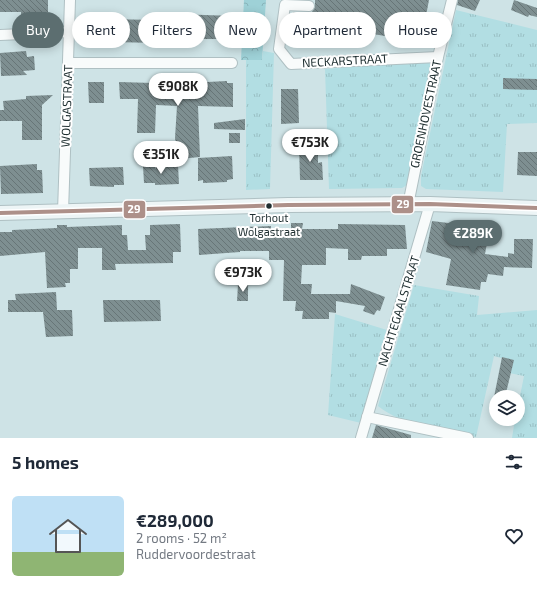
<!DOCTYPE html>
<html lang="en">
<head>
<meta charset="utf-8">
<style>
	body { margin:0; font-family:"Exo 2",sans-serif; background:#f2f2f3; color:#1f2937; height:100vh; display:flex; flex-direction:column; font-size:15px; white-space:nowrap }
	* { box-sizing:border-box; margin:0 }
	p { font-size:13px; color:#747a83 }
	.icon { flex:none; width:22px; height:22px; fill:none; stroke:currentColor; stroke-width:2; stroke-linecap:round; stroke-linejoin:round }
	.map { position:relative; height:438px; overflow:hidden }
	.panel { display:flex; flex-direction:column; background:#fff; flex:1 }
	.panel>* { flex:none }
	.top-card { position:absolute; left:12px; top:12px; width:513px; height:36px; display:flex; gap:8px }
	.fabs { position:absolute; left:489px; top:390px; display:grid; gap:8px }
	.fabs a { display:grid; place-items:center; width:36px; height:36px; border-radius:50%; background:#fff; box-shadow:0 2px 10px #0003; font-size:20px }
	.price { position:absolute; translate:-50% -34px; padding:0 9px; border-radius:14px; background:#fff; color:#222; font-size:13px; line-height:26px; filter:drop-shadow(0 1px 2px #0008) }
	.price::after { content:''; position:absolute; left:50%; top:24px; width:12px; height:9px; margin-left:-6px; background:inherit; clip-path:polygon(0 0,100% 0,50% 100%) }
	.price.current { background:#5c6e70; color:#fff }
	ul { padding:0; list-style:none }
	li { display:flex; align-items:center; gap:12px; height:100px; padding:0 12px }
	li+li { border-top:1px solid #e0e1e3 }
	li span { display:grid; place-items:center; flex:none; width:112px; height:80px; border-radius:6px; color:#555 }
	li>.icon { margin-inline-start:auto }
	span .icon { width:48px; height:48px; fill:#fffc; stroke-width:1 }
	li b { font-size:17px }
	h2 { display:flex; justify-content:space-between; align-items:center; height:48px; padding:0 12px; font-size:17px }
	.tag { padding:0 14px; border-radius:18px; background:#fff; box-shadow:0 2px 10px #0003; font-size:14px; line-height:36px }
	.tag.current { background:#5c6e70; color:#fff }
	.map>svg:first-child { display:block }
	.grass { fill:url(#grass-tufts) }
	.forest { fill:url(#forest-crowns) }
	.building { fill:url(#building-back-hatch) }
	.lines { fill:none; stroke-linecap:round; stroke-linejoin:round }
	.street-casing { stroke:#afc0c3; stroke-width:12 }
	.secondary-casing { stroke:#afc0c3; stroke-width:16 }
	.street { stroke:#f8fbfb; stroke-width:10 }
	.secondary { stroke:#edf5f6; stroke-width:14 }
	.bus-1-casing { stroke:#fff; stroke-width:7 }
	.bus-1 { stroke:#ad9089; stroke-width:4 }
	.bus-dot { fill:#1f2f31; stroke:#fff; stroke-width:1.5 }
	.labels { text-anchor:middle; stroke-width:4; stroke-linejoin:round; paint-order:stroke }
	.bus-label { font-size:11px; fill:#1f2f31; stroke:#fff }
	.street-label { font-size:12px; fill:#1f2f31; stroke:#fff }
	.line-badge { stroke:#fff; stroke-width:1.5 }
	.badge-label { font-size:11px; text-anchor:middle; font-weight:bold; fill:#fff }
</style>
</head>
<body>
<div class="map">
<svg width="537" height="438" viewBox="0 0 537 438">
	<defs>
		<pattern id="grass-tufts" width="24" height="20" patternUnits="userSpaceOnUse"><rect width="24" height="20" fill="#b2dee3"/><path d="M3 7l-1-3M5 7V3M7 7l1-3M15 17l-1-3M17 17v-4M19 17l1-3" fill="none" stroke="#99bfc3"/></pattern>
		<pattern id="forest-crowns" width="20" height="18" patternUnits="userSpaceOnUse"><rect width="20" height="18" fill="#9ed1d7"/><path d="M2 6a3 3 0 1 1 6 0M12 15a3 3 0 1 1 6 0" fill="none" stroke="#88b4b9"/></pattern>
		<pattern id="building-back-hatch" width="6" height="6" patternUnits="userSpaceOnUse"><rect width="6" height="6" fill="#7e8f91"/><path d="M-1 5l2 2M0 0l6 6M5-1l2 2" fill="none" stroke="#677577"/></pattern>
	</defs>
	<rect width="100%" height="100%" fill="#cee3e6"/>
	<g class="grass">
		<polygon points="456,10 537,30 537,123 507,124 503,192 426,189 421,186 421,176"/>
		<polygon points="263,51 274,53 270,189 246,190 246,60 262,60"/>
		<polygon points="429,61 431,68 407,185 402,188 329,189 325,69"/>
		<path d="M414 285 479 296 477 315 537 310V438H512L515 419H518V406L524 376 504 372 508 360 494 356 476 437C444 430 404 427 378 406Z"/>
		<polygon points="335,314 387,330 361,423 328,415"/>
	</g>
	<polygon class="forest" points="244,0 266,0 262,60 241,60"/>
	<g class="building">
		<polygon points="0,0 48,0 48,12 40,12 40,17 21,17 21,12 0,12"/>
		<polygon points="315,0 429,0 421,42 331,27 330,33 291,27 293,12 310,15 315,7"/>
		<polygon points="458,0 480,0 475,11 457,5"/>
		<polygon points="514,0 537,8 537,17 529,15 528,17 511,10"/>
		<polygon points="176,14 233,16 233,39 189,39 189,33 165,33 165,37 157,37 157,43 114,42 104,42 104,37 96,37 96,23 106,23 106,19 156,20 156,23 176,23"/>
		<polygon points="26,51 27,57 34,56 35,70 23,71 27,75 1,76 0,53"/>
		<polygon points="503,78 537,79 537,90 503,89"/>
		<polygon points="153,81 188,83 227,81 227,83 233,83 233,107 198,106 200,157 179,159 175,138 177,106 156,105 155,133 137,133 138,99 120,99 119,82 153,83"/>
		<polygon points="88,82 104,82 104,103 89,103"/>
		<polygon points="281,89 298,89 299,123 281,124"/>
		<polygon points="53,95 42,105 42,140 22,140 22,121 0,121 0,110 4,110 3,101 26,99 26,96"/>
		<polygon points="245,119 245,130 214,129 214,123"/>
		<rect x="229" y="133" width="11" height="10"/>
		<polygon points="299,145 318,145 318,163 322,162 323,180 300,180"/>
		<polygon points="518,152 537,152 537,176 517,175"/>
		<polygon points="232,156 233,179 227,180 227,182 203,183 203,180 198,181 198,158"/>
		<polygon points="37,164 37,170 42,170 43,193 1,194 0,166"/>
		<polygon points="178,165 179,184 155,185 155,183 144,183 143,166 155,166 155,169 157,166"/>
		<polygon points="123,167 124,185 114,185 114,187 90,186 89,168"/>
		<polygon points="432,221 481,227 481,243 487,243 485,254 508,257 508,253 514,254 514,239 533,239 532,268 504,267 503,276 488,274 486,282 481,282 480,290 446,285 451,259 426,252"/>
		<polygon points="291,223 303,223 302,229 338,229 338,224 405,225 407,249 387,249 387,256 362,256 361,260 348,260 348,249 326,248 326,265 302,265 301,284 312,284 311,294 350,294 351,284 385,297 380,311 377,310 374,315 363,311 365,306 336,301 336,313 329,312 329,319 302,319 303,311 295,311 296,301 283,301 284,260 269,260 269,251 240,251 240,252 199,255 198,229 271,226 271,229 291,231"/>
		<polygon points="180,224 181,252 173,252 173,263 115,264 116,270 102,270 102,248 78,248 78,269 70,269 70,283 65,283 66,287 47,288 45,252 0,256 0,232 12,232 12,230 57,228 57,225 67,225 67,227 122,225 122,235 127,235 128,250 146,250 145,235 150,235 150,225"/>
		<polygon points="238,285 248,285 248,301 237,301"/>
		<polygon points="56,292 57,310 72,310 73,336 46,337 43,312 8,312 8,300 16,300 15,294"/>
		<polygon points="103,300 160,300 161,321 104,322"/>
		<polygon points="502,357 514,360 505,397 494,397"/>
		<polygon points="376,425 411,435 411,438 372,438"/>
	</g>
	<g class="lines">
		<defs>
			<g id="street">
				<polyline points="309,6 285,5 279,49 291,64 438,57"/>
				<polyline points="0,35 69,32"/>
				<polyline points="68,63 232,63"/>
				<polyline points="408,205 438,57 452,0"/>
				<polyline points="63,212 70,0"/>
				<polyline points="367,417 468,438"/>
				<polyline points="361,438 430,204"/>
			</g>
			<polyline id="secondary" points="0,213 288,205 430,204 537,208"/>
		</defs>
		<use href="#street" class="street-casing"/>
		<use href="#secondary" class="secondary-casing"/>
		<use href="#street" class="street"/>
		<use href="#secondary" class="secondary"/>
		<defs>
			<polyline id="bus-1" points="0,213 288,205 430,204 537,208"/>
		</defs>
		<use href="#bus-1" class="bus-1-casing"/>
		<use href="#bus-1" class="bus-1"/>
	</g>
	<circle class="bus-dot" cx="269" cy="206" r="3.5"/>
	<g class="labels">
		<g class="bus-label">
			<text x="269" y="222">Torhout<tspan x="269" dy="14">Wolgastraat</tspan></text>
		</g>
		<g class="street-label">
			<text transform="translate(345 61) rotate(-3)" y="4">NECKARSTRAAT</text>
			<text transform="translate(67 106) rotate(-88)" y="4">WOLGASTRAAT</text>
			<text transform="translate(426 114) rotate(-78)" y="4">GROENHOVESTRAAT</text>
			<text transform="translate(399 311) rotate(-73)" y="4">NACHTEGAALSTRAAT</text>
		</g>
	</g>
	<g class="line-badge">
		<rect x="391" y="195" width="23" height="19" rx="4" fill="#ad9089"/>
		<rect x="123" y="200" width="23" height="19" rx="4" fill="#ad9089"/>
	</g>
	<g class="badge-label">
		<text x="403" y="208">29</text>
		<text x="134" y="213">29</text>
	</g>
</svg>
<div class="fabs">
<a><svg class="icon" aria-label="layers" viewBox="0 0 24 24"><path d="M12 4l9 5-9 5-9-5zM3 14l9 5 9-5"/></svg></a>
</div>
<b class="price" style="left:178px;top:107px">€908K</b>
<b class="price" style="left:310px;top:163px">€753K</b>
<b class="price" style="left:161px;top:175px">€351K</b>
<b class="price current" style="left:473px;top:254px">€289K</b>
<b class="price" style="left:243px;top:293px">€973K</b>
<div class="top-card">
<a class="tag current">Buy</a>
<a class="tag">Rent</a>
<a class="tag">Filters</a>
<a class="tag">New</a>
<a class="tag">Apartment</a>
<a class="tag">House</a>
</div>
</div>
<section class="panel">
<h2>5 homes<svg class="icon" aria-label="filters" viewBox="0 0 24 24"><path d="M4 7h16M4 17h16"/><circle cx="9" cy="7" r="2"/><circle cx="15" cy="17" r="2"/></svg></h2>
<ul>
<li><span style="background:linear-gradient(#bfe0f5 70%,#8fb573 0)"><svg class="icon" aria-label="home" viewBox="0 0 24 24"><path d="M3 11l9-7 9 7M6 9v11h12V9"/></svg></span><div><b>€289,000</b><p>2 rooms · 52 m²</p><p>Ruddervoordestraat</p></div><svg class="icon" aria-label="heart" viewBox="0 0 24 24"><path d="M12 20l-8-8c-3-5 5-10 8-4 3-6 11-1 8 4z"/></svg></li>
</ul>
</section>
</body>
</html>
